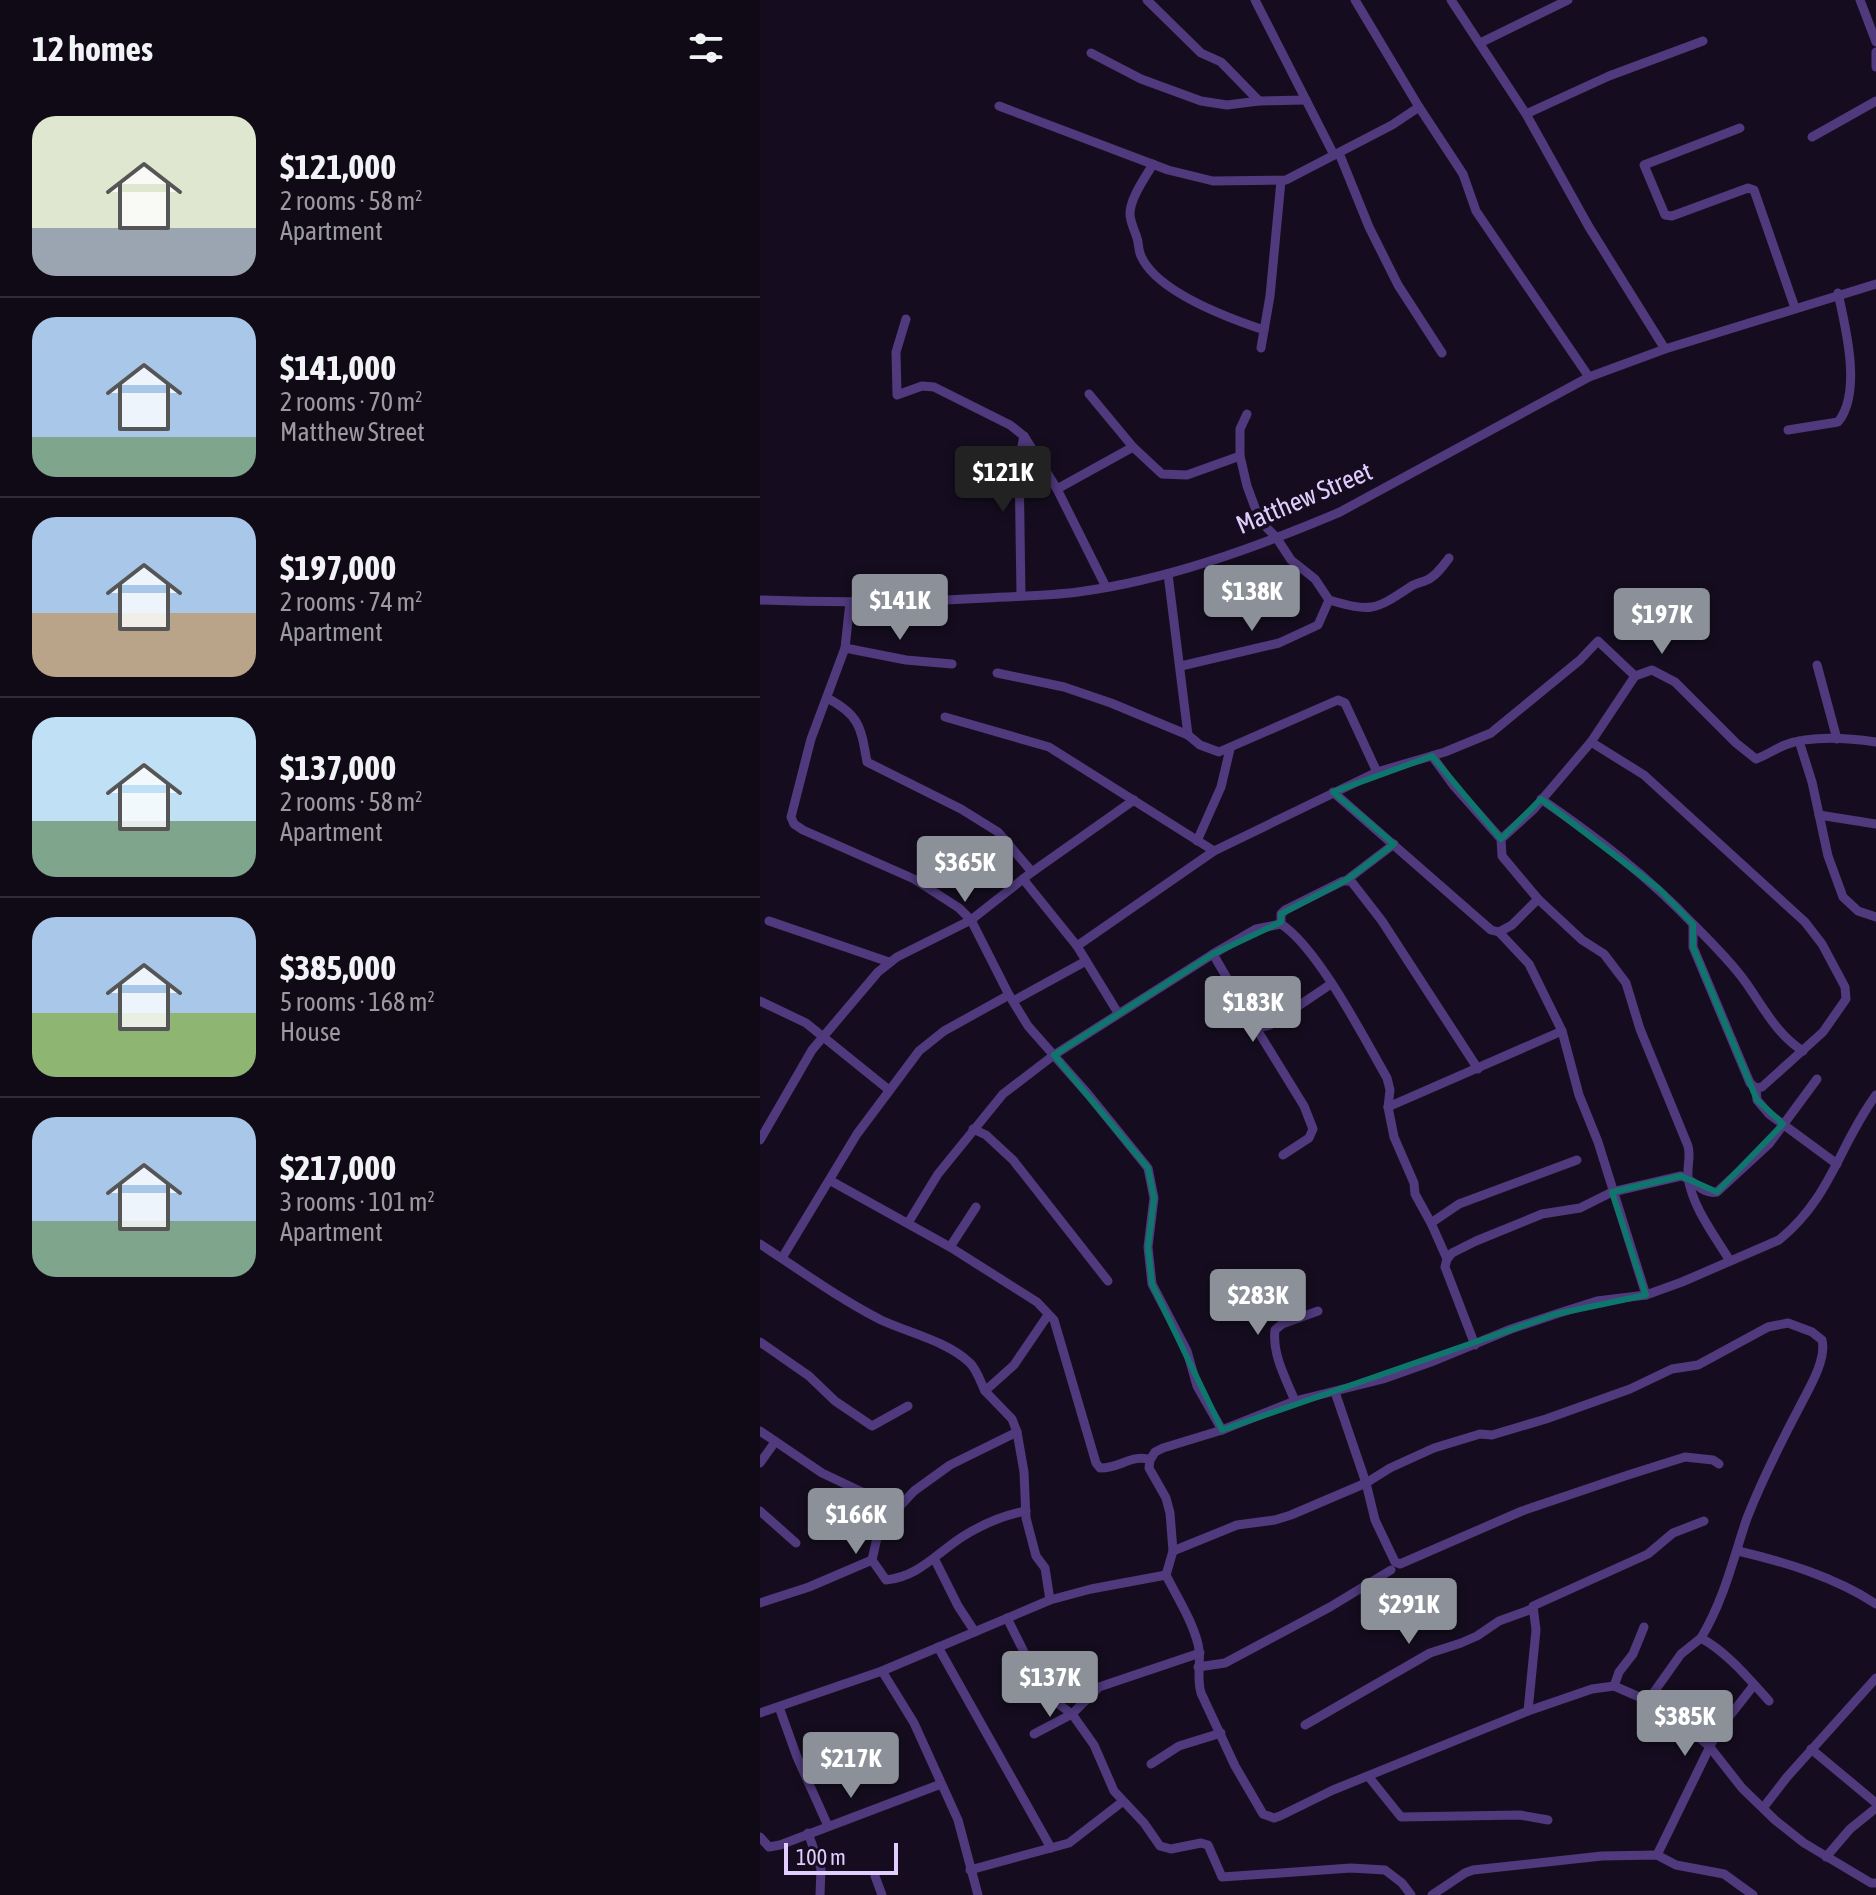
<!DOCTYPE html>
<html lang="en">
<head>
<meta charset="utf-8">
<style>
	body { margin:0; font-family:"Asap Condensed",sans-serif; background:#1e1824; color:#f1f3f6; height:100vh; display:flex; flex-direction:column; font-size:30px; white-space:nowrap }
	* { box-sizing:border-box; margin:0 }
	p { font-size:26px; color:#9c9aa1 }
	.icon { flex:none; width:44px; height:44px; fill:none; stroke:currentColor; stroke-width:2; stroke-linecap:round; stroke-linejoin:round }
	.map { position:relative; flex:1; overflow:hidden }
	.panel { display:flex; flex-direction:column; background:#100a17; width:760px }
	.panel>* { flex:none }
	.scale { position:absolute; left:24px; bottom:20px; width:114px; box-sizing:border-box; padding-left:8px; border:4px solid #e1cdfe; border-top:0; font-size:22px; line-height:28px; white-space:nowrap; color:#e1cdfe; -webkit-text-stroke:6px #150d1f; paint-order:stroke }
	.price { position:absolute; translate:-50% -68px; padding:0 18px; border-radius:8px; background:#8c9099; color:#fff; font-size:26px; line-height:52px; filter:drop-shadow(0 2px 4px #0008) }
	.price::after { content:''; position:absolute; left:50%; top:48px; width:24px; height:18px; margin-left:-12px; background:inherit; clip-path:polygon(0 0,100% 0,50% 100%) }
	.price.active { background:#222; color:#fff }
	ul { padding:0; list-style:none }
	li { display:flex; align-items:center; gap:24px; height:200px; padding:0 32px }
	li+li { border-top:2px solid #302b36 }
	li span { display:grid; place-items:center; flex:none; width:224px; height:160px; border-radius:24px; color:#555 }
	li>.icon { margin-inline-start:auto }
	span .icon { width:96px; height:96px; fill:#fffc; stroke-width:1 }
	li b { font-size:34px }
	h2 { display:flex; justify-content:space-between; align-items:center; height:96px; padding:0 32px; font-size:34px }
	main { display:flex; flex:1; min-height:0 }
	.map>svg:first-child { display:block }
	.lines { fill:none; stroke-linecap:round; stroke-linejoin:round }
	.minor { stroke:#50397d; stroke-width:9 }
	.marked { fill:none; stroke:#0f766e; stroke-width:6; stroke-linejoin:round }
	.labels { text-anchor:middle; stroke-width:8; stroke-linejoin:round; paint-order:stroke }
	.street-label { font-size:26px; fill:#e1cdfe; stroke:#150d1f }
</style>
</head>
<body>
<main>
<section class="panel">
<h2>12 homes<svg class="icon" aria-label="filters" viewBox="0 0 24 24"><path d="M4 7h16M4 17h16"/><circle cx="9" cy="7" r="2"/><circle cx="15" cy="17" r="2"/></svg></h2>
<ul>
<li><span style="background:linear-gradient(#dfe7d0 70%,#9aa5b1 0)"><svg class="icon" aria-label="home" viewBox="0 0 24 24"><path d="M3 11l9-7 9 7M6 9v11h12V9"/></svg></span><div><b>$121,000</b><p>2 rooms · 58 m²</p><p>Apartment</p></div></li>
<li><span style="background:linear-gradient(#a9c7e8 75%,#7fa58c 0)"><svg class="icon" aria-label="home" viewBox="0 0 24 24"><path d="M3 11l9-7 9 7M6 9v11h12V9"/></svg></span><div><b>$141,000</b><p>2 rooms · 70 m²</p><p>Matthew Street</p></div></li>
<li><span style="background:linear-gradient(#a9c7e8 60%,#b9a48a 0)"><svg class="icon" aria-label="home" viewBox="0 0 24 24"><path d="M3 11l9-7 9 7M6 9v11h12V9"/></svg></span><div><b>$197,000</b><p>2 rooms · 74 m²</p><p>Apartment</p></div></li>
<li><span style="background:linear-gradient(#bfe0f5 65%,#7fa58c 0)"><svg class="icon" aria-label="home" viewBox="0 0 24 24"><path d="M3 11l9-7 9 7M6 9v11h12V9"/></svg></span><div><b>$137,000</b><p>2 rooms · 58 m²</p><p>Apartment</p></div></li>
<li><span style="background:linear-gradient(#a9c7e8 60%,#8fb573 0)"><svg class="icon" aria-label="home" viewBox="0 0 24 24"><path d="M3 11l9-7 9 7M6 9v11h12V9"/></svg></span><div><b>$385,000</b><p>5 rooms · 168 m²</p><p>House</p></div></li>
<li><span style="background:linear-gradient(#a9c7e8 65%,#7fa58c 0)"><svg class="icon" aria-label="home" viewBox="0 0 24 24"><path d="M3 11l9-7 9 7M6 9v11h12V9"/></svg></span><div><b>$217,000</b><p>3 rooms · 101 m²</p><p>Apartment</p></div></li>
</ul>
</section>
<div class="map">
<svg width="1116" height="1895" viewBox="0 0 1116 1895">
	<rect width="100%" height="100%" fill="#150d1f"/>
	<g class="lines">
		<g class="minor">
			<polyline points="387,0 441,53 461,62 499,101"/>
			<polyline points="495,0 574,155"/>
			<polyline points="595,0 659,107 703,174 716,211 829,377"/>
			<polyline points="691,0 766,114 829,227 905,349"/>
			<polyline points="1100,0 1116,42"/>
			<polyline points="720,43 808,0"/>
			<polyline points="1116,52 1116,67"/>
			<polyline points="331,53 381,79 441,101 467,105 499,101 546,100"/>
			<polyline points="239,106 408,170 453,181 526,180 632,125 659,107"/>
			<polyline points="766,114 849,76 943,41"/>
			<polyline points="980,128 884,165 905,215 912,216 988,188 994,190 1035,308"/>
			<polyline points="1052,137 1116,101"/>
			<polyline points="579,153 609,227 638,285 682,353"/>
			<path d="M393 164C385 178 370 198 370 214 370 222 375 231 377 238 379 243 378 250 381 256 397 292 468 318 504 330"/>
			<polyline points="146,319 136,352 137,395 162,386 174,387 250,425 264,436 297,489 346,587"/>
			<polyline points="501,348 510,296 521,181"/>
			<polyline points="329,394 373,447 402,474 427,475 480,456"/>
			<path d="M487 414 480 429V456L487 486 500 521 516 537 531 560 555 579 569 600C611 612 614 611 650 587 655 583 661 583 667 580 676 576 683 566 689 558"/>
			<path d="M1028 430 1078 422C1102 393 1086 329 1078 293"/>
			<polyline points="297,489 373,447"/>
			<polyline points="408,574 428,735 440,745 459,752 578,700 585,703 617,772"/>
			<polyline points="261,596 259,460 264,436"/>
			<path d="M0 600C76 603 151 602 226 598 256 596 287 596 318 592 408 580 497 547 580 512L829 377 905 349 1116 284"/>
			<polyline points="90,602 85,648 51,739 31,817 34,824 43,830 154,879 199,908 211,920 249,995 268,1026 328,1094 388,1168 394,1198 388,1247 392,1284 427,1351 437,1386 462,1430"/>
			<polyline points="85,648 146,660 192,664"/>
			<polyline points="1057,665 1077,739"/>
			<polyline points="421,666 519,643 558,625 569,600"/>
			<polyline points="237,673 304,687 351,703 428,735"/>
			<path d="M67 698C100 715 101 728 107 762L201 809 238 832 272 872"/>
			<polyline points="185,717 289,747 454,851 617,772 685,752 731,733 820,660 838,641 875,676"/>
			<polyline points="1039,741 1052,782 1068,856 1083,897 1098,911 1116,917"/>
			<polyline points="831,742 884,775 1045,922 1062,944 1085,987 1086,999 1063,1032 1002,1087 996,1088 990,1083 933,947 933,924"/>
			<path d="M672 756 694 786 741 839 742 856 778 899 822 940 844 954 866 983 880 1029 928 1146C931 1157 927 1165 928 1177 932 1207 955 1236 970 1261"/>
			<polyline points="573,792 731,930 739,932 752,925 778,899"/>
			<path d="M781 799C836 837 889 877 934 925 951 942 970 961 984 980 1002 1005 1016 1034 1043 1051"/>
			<polyline points="1059,815 1116,824"/>
			<path d="M741 839 773 810 831 742 875 676 892 670 915 682 976 743 996 759C1007 755 1015 749 1025 745 1052 735 1088 738 1116 742"/>
			<polyline points="437,841 461,787 470,749"/>
			<polyline points="263,879 317,946 358,1013"/>
			<polyline points="588,879 634,844"/>
			<polyline points="9,921 129,962"/>
			<polyline points="521,924 521,914 525,910 583,881 591,881 622,921 718,1069"/>
			<polyline points="739,932 769,964 802,1031 819,1095 838,1142 886,1295"/>
			<polyline points="317,946 454,851"/>
			<polyline points="453,954 496,1028 510,1025 571,984"/>
			<polyline points="0,1001 46,1023 129,1090"/>
			<polyline points="253,1001 326,961"/>
			<polyline points="496,1028 544,1106 553,1129 549,1138 523,1155"/>
			<polyline points="996,1088 997,1100 1009,1114 1077,1164"/>
			<path d="M1116 1095C1079 1145 1071 1198 1019 1240L922 1282 886 1295 837 1301 796 1314 751 1329 671 1362 623 1379 535 1401 462 1430 403 1448 395 1452 390 1460 389 1468 406 1498 410 1513 413 1551 406 1575C417 1597 432 1620 438 1644 442 1661 436 1677 441 1693L475 1766 503 1814 514 1818 520 1816 573 1790 768 1711 832 1689 854 1686 907 1709 949 1746 982 1788 1015 1820 1044 1843 1111 1883H1116"/>
			<polyline points="628,1107 802,1031"/>
			<polyline points="213,1129 226,1135 253,1160 348,1281"/>
			<polyline points="0,1140 52,1050 118,972 137,957 211,920 272,872 374,800"/>
			<path d="M71 1181 190 1247 277 1302 294 1320 336 1463 340 1468C358 1469 374 1453 390 1460"/>
			<path d="M148 1223 178 1174 243 1094 294 1055 453 954 496 929 521 924C558 948 604 1038 627 1078L630 1090 628 1107 634 1137 654 1183 655 1194 671 1223 687 1259"/>
			<polyline points="671,1223 699,1204 817,1160"/>
			<path d="M0 1244C40 1270 78 1298 121 1320 149 1333 187 1341 210 1363 217 1370 221 1383 225 1391L254 1365 288 1315"/>
			<polyline points="190,1247 216,1207"/>
			<polyline points="22,1258 97,1134 159,1051 184,1031 249,995"/>
			<polyline points="0,1342 49,1376 75,1401 112,1426 148,1406"/>
			<path d="M715 1345 685 1267 687 1259 692 1253 716 1241 782 1214 820 1208 852 1192 921 1176C935 1180 942 1195 957 1192L1009 1144 1057 1079"/>
			<polyline points="225,1391 252,1419 257,1432 264,1472 266,1518 276,1556 285,1568 290,1600"/>
			<polyline points="575,1392 606,1483 615,1520 635,1562 640,1564 762,1511 868,1475 925,1457 953,1460 959,1464"/>
			<path d="M535 1401C526 1379 512 1354 515 1330L522 1324 558 1311"/>
			<polyline points="0,1431 62,1473 138,1509"/>
			<path d="M257 1432 190 1465 154 1491 119 1529 112 1560 126 1580C158 1577 176 1554 202 1537 221 1525 244 1515 266 1511"/>
			<polyline points="0,1463 15,1442"/>
			<polyline points="0,1511 36,1543"/>
			<path d="M413 1551 477 1525 515 1520 531 1515 606 1483 630 1468 674 1448 720 1434 732 1435 786 1419 870 1389 912 1369 938 1365 1008 1327 1028 1323 1052 1332 1062 1340C1067 1360 1048 1390 1039 1408 1020 1444 1002 1480 987 1518 973 1559 964 1600 941 1638"/>
			<path d="M978 1551C1025 1562 1075 1577 1116 1604"/>
			<polyline points="175,1560 198,1606 215,1632"/>
			<polyline points="0,1603 49,1587 112,1560"/>
			<polyline points="247,1618 285,1694 312,1714 334,1745 354,1791 384,1823 400,1846 411,1849 441,1843 448,1845 462,1877 591,1868 625,1870 642,1883 651,1895"/>
			<polyline points="178,1647 291,1848"/>
			<polyline points="438,1667 465,1663 570,1607 631,1570"/>
			<polyline points="122,1671 154,1723 198,1820 218,1895"/>
			<polyline points="854,1686 859,1672 873,1654 884,1627"/>
			<path d="M889 1699 921 1654 941 1638C968 1653 989 1679 1009 1701"/>
			<polyline points="19,1707 37,1757 68,1826"/>
			<polyline points="768,1711 776,1630 773,1606 888,1554 913,1533 944,1521"/>
			<polyline points="0,1713 122,1671 290,1600 331,1589 406,1575"/>
			<polyline points="545,1725 670,1653 701,1643 717,1636 739,1621 772,1609"/>
			<polyline points="274,1734 312,1714 339,1687 440,1653"/>
			<polyline points="1051,1749 1116,1803"/>
			<polyline points="391,1764 419,1746 461,1733"/>
			<polyline points="608,1776 641,1817 760,1815 788,1820"/>
			<polyline points="1003,1808 1027,1777 1116,1678"/>
			<polyline points="48,1833 61,1869 60,1895"/>
			<polyline points="0,1837 9,1847 20,1845 181,1784"/>
			<polyline points="897,1855 957,1732 994,1685"/>
			<polyline points="1066,1857 1090,1829 1116,1808"/>
			<polyline points="210,1870 309,1843 362,1802"/>
			<polyline points="115,1876 122,1895"/>
			<polyline points="672,1895 705,1873 713,1870 842,1856 897,1855 916,1865 964,1874 993,1895"/>
		</g>
	</g>
	<path class="marked" d="M672 756 741 839 781 799 899 889 933 924V947L997 1100 1023 1124 957 1192 921 1176 852 1192 886 1295 796 1314 462 1430 392 1284 388 1247 394 1198 388 1168 294 1055 453 954 521 922V914L588 879 634 844 573 792Z"/>
	<g class="labels">
		<g class="street-label">
			<text transform="translate(544 498) rotate(-23)" y="9">Matthew Street</text>
		</g>
	</g>
</svg>
<div class="scale">100 m</div>
<b class="price active" style="left:243px;top:514px">$121K</b>
<b class="price" style="left:492px;top:633px">$138K</b>
<b class="price" style="left:140px;top:642px">$141K</b>
<b class="price" style="left:902px;top:656px">$197K</b>
<b class="price" style="left:205px;top:904px">$365K</b>
<b class="price" style="left:493px;top:1044px">$183K</b>
<b class="price" style="left:498px;top:1337px">$283K</b>
<b class="price" style="left:96px;top:1556px">$166K</b>
<b class="price" style="left:649px;top:1646px">$291K</b>
<b class="price" style="left:290px;top:1719px">$137K</b>
<b class="price" style="left:925px;top:1758px">$385K</b>
<b class="price" style="left:91px;top:1800px">$217K</b>
</div>
</main>
</body>
</html>
